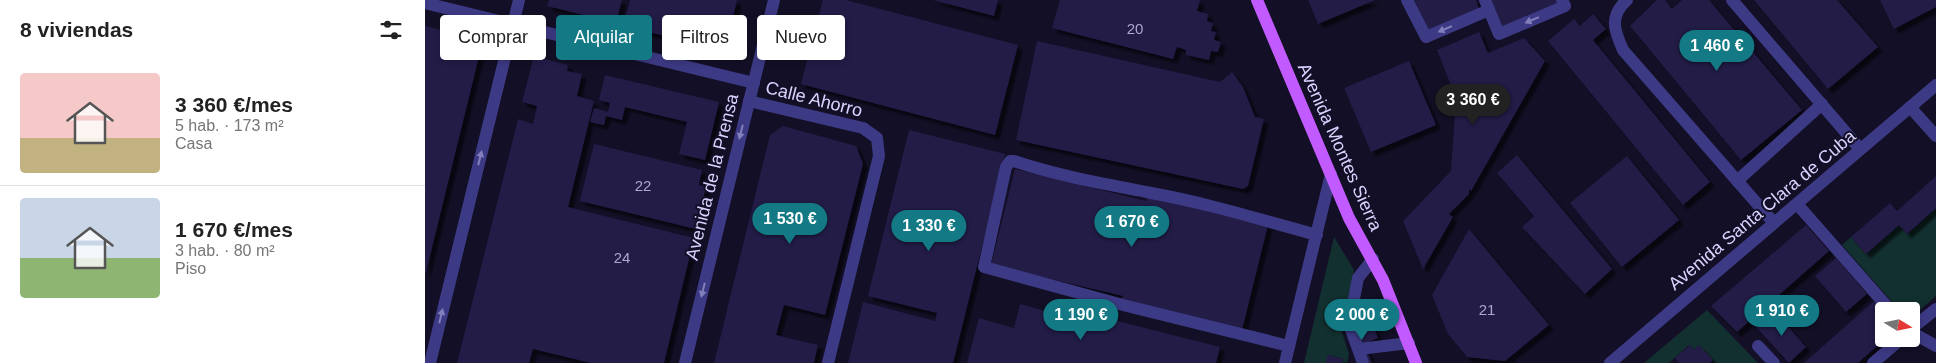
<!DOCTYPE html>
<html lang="es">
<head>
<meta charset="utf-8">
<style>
	body { margin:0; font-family:Helvetica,sans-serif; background:#f2f2f2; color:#222; height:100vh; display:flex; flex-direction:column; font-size:19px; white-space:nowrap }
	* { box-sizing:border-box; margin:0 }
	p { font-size:16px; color:#767676 }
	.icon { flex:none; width:28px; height:28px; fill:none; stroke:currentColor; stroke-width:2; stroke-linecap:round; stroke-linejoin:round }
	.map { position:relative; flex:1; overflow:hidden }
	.drawer { display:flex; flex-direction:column; background:#fff; width:425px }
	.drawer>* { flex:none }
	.hud { position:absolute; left:15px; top:15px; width:475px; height:45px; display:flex; gap:10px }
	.needle { width:32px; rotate:100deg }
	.tools { position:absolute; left:1450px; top:302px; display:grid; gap:10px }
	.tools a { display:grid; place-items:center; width:45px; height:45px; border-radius:5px; background:#fff; box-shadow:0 2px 8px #0003; font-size:25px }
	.price { position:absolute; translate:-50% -42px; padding:0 11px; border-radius:18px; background:#137a85; color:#fff; font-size:16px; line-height:32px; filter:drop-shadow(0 1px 2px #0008) }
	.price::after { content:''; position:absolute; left:50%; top:30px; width:15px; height:11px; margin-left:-8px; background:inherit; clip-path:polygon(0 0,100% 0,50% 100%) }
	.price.on { background:#222; color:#fff }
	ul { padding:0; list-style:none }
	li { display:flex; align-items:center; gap:15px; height:125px; padding:0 20px }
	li+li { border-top:1px solid #e0e0e0 }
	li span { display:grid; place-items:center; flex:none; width:140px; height:100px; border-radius:5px; color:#555 }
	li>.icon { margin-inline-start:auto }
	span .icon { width:60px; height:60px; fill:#fffc; stroke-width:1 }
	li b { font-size:21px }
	h2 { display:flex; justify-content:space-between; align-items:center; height:60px; padding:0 20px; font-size:21px }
	.tag { padding:0 18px; border-radius:5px; background:#fff; box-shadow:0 2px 8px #0003; font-size:18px; line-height:45px }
	.tag.on { background:#137a85; color:#fff }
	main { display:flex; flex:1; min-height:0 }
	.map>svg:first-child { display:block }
	.green { fill:#12302f }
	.building { fill:#241b47; filter:url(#shadow) }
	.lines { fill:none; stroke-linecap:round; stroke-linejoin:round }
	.minor { stroke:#3d3a85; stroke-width:12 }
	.major { stroke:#c25bff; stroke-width:12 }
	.oneway { fill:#837fbc }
	.labels { text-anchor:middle; stroke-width:4; stroke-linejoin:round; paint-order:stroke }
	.number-label { font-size:15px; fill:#aca6d1 }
	.street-label { font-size:18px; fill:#d9d4ff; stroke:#130f26 }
</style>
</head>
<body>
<main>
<section class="drawer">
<h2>8 viviendas<svg class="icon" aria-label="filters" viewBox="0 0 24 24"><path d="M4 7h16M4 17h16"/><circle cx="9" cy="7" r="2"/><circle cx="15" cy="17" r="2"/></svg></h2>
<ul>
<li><span style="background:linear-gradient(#f6c9c9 65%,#c2b280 0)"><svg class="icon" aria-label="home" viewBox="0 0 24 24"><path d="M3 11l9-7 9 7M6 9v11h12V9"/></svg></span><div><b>3 360 €/mes</b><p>5 hab. · 173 m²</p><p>Casa</p></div></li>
<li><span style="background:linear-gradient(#c9d6e8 60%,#8fb573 0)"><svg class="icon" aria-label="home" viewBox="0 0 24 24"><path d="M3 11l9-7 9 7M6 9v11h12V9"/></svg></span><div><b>1 670 €/mes</b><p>3 hab. · 80 m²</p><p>Piso</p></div></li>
</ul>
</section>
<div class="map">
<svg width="1511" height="363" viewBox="0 0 1511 363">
	<defs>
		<filter id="shadow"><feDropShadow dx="4.5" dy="4.5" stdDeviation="1" flood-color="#0009"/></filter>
	</defs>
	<rect width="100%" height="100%" fill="#130f26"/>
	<g class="green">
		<polygon points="1511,208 1511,296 1486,318 1486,311 1475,311 1417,245 1426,237 1441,254 1474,225 1482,234"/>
		<polygon points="909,237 929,270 916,329 924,354 922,363 917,363 918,359 904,355 901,363 879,363"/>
		<polygon points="1282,310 1333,363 1290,363 1274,345 1269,350 1264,345 1244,363 1219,363"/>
	</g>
	<g class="building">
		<polygon points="124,0 197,0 191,23 122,6"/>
		<polygon points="205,0 312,0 303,38 310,40 307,52 198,26"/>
		<polygon points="398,0 421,0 593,45 570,135 376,84"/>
		<polygon points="508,0 573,0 569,16"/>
		<polygon points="635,0 775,0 772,11 783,14 782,21 788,23 786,31 791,32 789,40 796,42 793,52 786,51 784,60 761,55 761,50 752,47 748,59 627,28"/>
		<polygon points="883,0 950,0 893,24"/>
		<polygon points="989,0 1051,0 1054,9 1004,30"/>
		<polygon points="1066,0 1131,0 1133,3 1076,27"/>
		<polygon points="1232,0 1240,0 1247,9 1257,0 1284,0 1377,110 1316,160 1205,26"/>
		<polygon points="1329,0 1412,0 1453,47 1403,89"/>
		<polygon points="1455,0 1511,0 1511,7 1469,29"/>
		<polygon points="1168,14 1181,29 1168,40 1285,182 1258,205 1123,41 1149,19 1155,26"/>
		<polygon points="0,26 58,40 1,272 0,272"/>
		<polygon points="1054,32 1063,53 1099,38 1120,61 1046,191 1044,189 1044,194 1024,214 1028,217 998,269 978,221 1026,171 1031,98 1012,50"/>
		<polygon points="612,41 795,82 807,72 818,87 830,117 839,119 823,186 818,189 591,140"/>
		<polygon points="109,56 143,65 142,71 157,74 152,96 169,101 143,207 269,238 239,363 166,363 108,349 104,363 32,363 93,119 108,124 112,106 97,102"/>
		<polygon points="984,61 1011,125 946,152 919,88"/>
		<polygon points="180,75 294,102 280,160 254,154 262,122 200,107 197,120 181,116 179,125 165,122 169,108 183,112 185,103 174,100"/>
		<polygon points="358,126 431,146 438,164 400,315 359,305 351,335 393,345 389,363 289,363 345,135"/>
		<polygon points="484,130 580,154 528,363 423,363 438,302 510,321 512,313 443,296"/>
		<polygon points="169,144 277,170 274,185 281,187 271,229 155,201"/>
		<polygon points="1092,155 1187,269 1160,294 1097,227 1109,216 1072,173"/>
		<polygon points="1202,156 1254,220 1197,267 1145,203"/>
		<polygon points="590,169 721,201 723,196 843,225 817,330 696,301 698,296 566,265"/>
		<polygon points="1511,176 1511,208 1482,234 1474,225 1441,254 1426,237 1465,203 1472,211"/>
		<polygon points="1381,225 1404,251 1312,332 1286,306"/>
		<polygon points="1044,229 1124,325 1080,361 1042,357 1023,334 1007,295"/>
		<polygon points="1411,258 1442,294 1421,312 1390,276"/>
		<polygon points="1449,301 1459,313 1460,339 1433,363 1379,363"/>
		<polygon points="595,304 631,314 633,306 795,347 791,363 542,363 554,318 589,328"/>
		<polygon points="1350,312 1381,347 1364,363 1332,328"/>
		<polygon points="946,321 953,338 939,344 947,363 934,363 921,331"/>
		<polygon points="1265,345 1269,350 1274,345 1288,360 1285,363 1254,363 1250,358"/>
		<polygon points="903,355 918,359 917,363 901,363"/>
	</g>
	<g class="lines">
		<g class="minor">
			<polyline points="982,0 1001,37 1064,10"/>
			<polyline points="1060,0 1074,34 1140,6 1137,0"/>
			<path d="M1202 0C1184 16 1189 30 1198 50L1349 223"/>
			<polyline points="1307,0 1435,149"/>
			<polyline points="0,3 329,83"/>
			<polyline points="324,101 438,128 452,138 454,156 403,363"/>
			<polyline points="1485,107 1511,136"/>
			<polyline points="1312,181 1397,104"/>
			<polyline points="1372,204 1466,311"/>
			<polyline points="1486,329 1511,309"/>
			<polyline points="1486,332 1511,346"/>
			<path d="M864 346 698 305 559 267 581 167 585 161H589C633 176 681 184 726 193 782 203 837 220 892 235"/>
			<polyline points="1333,346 1349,363"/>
			<polyline points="934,349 984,343"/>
			<polyline points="5,363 94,0"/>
			<polyline points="260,363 349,0"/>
			<polyline points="860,363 906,174"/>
			<polyline points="938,363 924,324 933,278 948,259"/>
			<polyline points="1185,363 1511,85"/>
			<polyline points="1448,363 1476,339"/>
		</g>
		<polyline class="major" points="832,0 924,218 958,280 991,363"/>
	</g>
	<defs><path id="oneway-solid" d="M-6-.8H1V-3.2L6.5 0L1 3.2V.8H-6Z" transform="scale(1.25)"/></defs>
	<g class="oneway">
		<use href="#oneway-solid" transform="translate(1107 20) rotate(157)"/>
		<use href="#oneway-solid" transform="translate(1020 29) rotate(157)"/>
		<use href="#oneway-solid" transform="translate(316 132) rotate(104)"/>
		<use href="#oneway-solid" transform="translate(55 158) rotate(-76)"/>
		<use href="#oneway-solid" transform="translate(278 290) rotate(104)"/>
		<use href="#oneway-solid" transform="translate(16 316) rotate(-76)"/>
	</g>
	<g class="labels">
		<g class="number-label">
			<text x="710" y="34">20</text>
			<text x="218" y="191">22</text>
			<text x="197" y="263">24</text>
			<text x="1062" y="315">21</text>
		</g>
		<g class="street-label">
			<text transform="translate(389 99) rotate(14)" y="6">Calle Ahorro</text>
			<text transform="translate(915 147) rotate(66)" y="6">Avenida Montes Sierra</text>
			<text transform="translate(287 177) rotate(-76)" y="6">Avenida de la Prensa</text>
			<text transform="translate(1337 210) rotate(-40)" y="6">Avenida Santa Clara de Cuba</text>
		</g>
	</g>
</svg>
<div class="tools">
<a><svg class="needle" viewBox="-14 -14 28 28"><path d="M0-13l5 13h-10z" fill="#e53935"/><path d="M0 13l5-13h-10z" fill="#767676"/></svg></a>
</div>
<b class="price" style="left:1292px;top:72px">1 460 €</b>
<b class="price on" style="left:1048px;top:126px">3 360 €</b>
<b class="price" style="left:365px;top:245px">1 530 €</b>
<b class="price" style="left:707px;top:248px">1 670 €</b>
<b class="price" style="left:504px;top:252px">1 330 €</b>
<b class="price" style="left:1357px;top:337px">1 910 €</b>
<b class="price" style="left:656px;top:341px">1 190 €</b>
<b class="price" style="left:937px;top:341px">2 000 €</b>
<div class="hud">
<a class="tag">Comprar</a>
<a class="tag on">Alquilar</a>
<a class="tag">Filtros</a>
<a class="tag">Nuevo</a>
</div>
</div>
</main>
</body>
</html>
